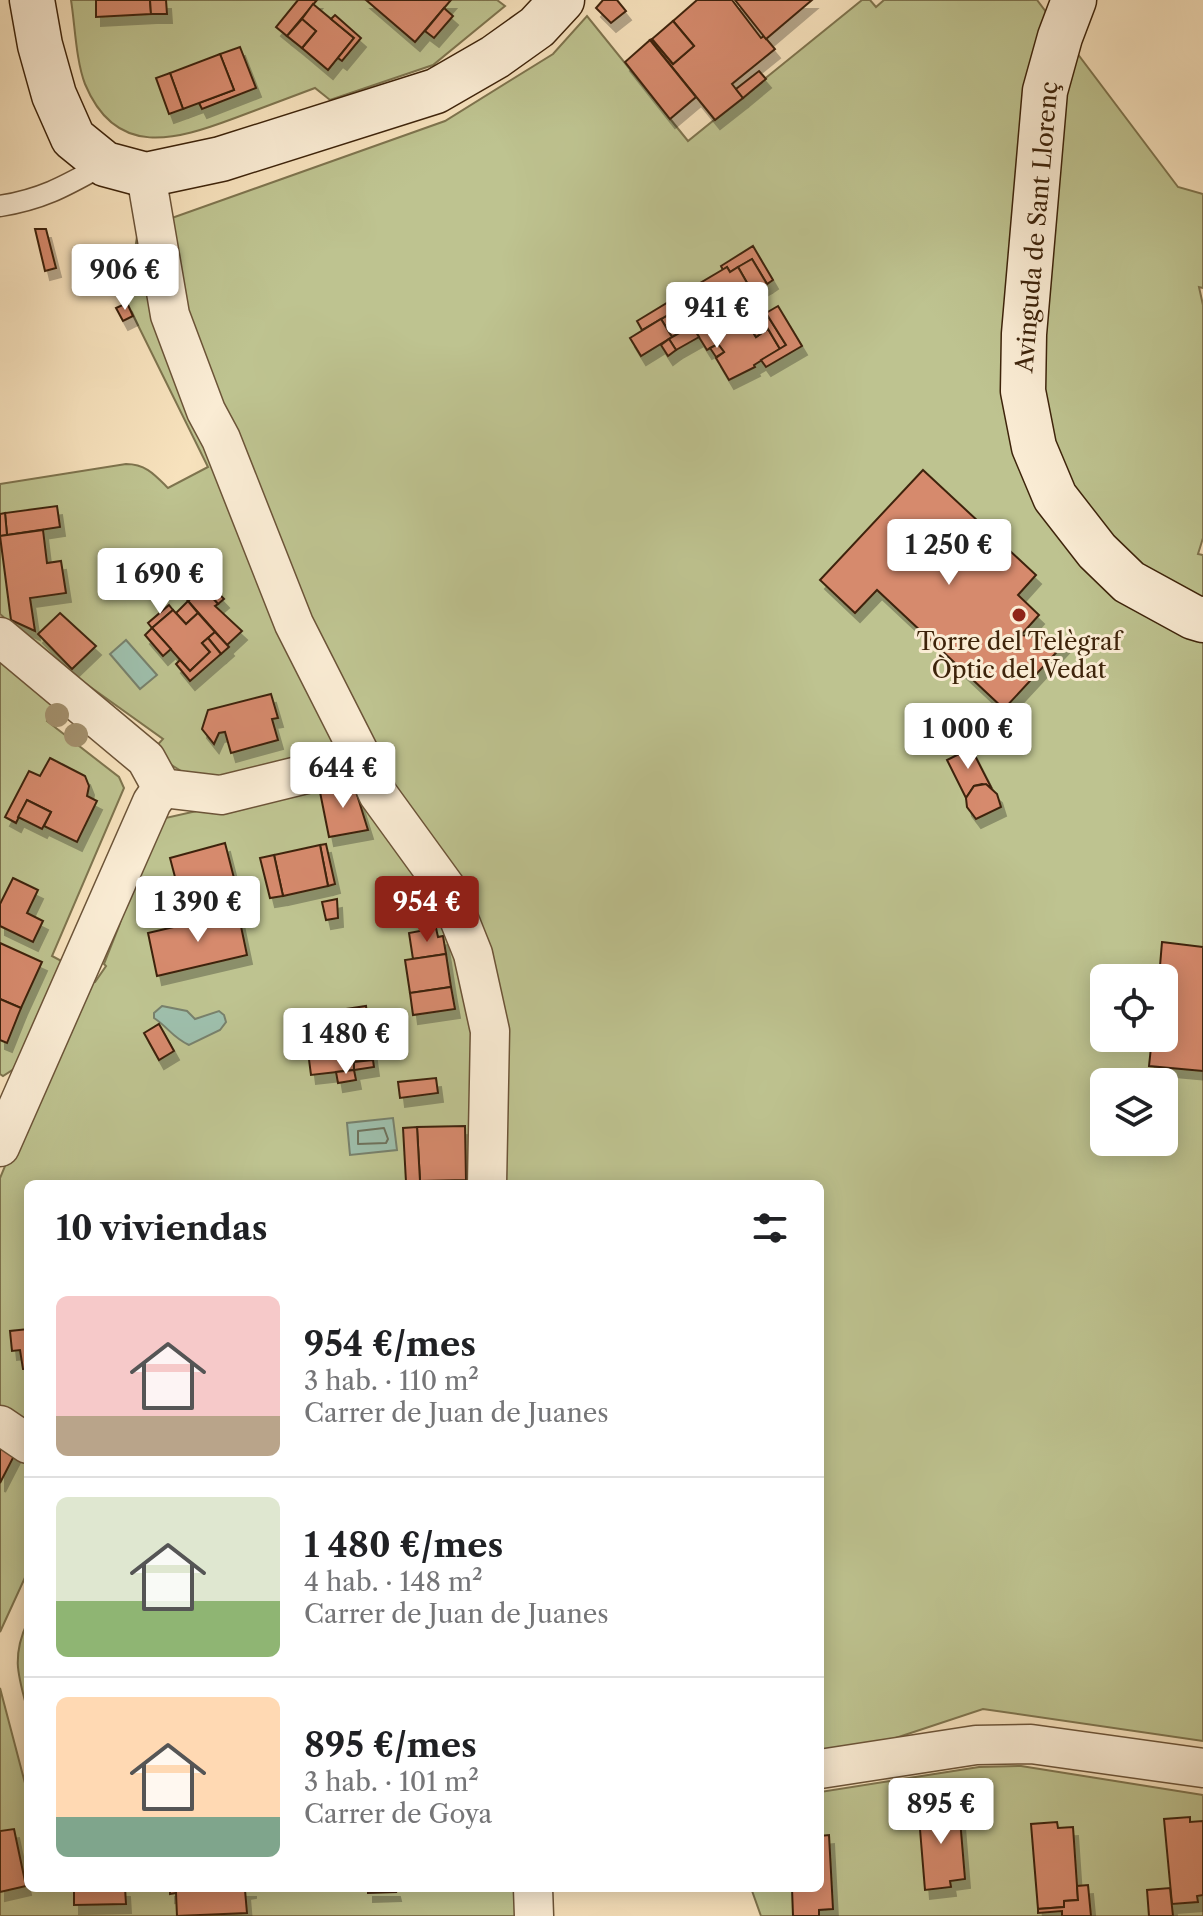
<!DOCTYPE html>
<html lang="es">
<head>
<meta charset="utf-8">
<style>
	body { margin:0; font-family:"Libre Caslon Text",serif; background:#f2f2f2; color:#202124; height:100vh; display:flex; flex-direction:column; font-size:30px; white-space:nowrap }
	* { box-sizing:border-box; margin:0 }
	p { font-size:26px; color:#757577 }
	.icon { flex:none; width:44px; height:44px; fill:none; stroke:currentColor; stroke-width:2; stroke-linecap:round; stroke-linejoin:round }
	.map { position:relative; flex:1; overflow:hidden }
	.sheet { position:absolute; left:24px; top:1180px; width:800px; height:712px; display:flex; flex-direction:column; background:#fff; border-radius:12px; box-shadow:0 4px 20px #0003 }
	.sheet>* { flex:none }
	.tools { position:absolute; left:1090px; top:964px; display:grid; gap:16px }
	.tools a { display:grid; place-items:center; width:88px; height:88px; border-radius:12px; background:#fff; box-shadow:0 4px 20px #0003; font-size:40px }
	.price { position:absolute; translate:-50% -68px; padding:0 18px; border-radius:8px; background:#fff; color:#222; font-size:26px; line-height:52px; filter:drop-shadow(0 2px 4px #0008) }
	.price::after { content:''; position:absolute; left:50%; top:48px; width:24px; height:18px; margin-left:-12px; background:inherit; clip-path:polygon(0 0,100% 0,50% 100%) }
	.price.current { background:#8f2418; color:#fff }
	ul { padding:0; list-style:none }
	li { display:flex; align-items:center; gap:24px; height:200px; padding:0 32px }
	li+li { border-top:2px solid #e0e0e0 }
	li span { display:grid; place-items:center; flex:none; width:224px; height:160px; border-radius:12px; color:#555 }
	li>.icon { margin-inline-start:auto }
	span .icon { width:96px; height:96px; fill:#fffc; stroke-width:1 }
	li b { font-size:34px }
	h2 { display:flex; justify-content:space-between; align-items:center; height:96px; padding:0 32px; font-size:34px }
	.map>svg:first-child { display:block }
	.green { fill:#bec390; stroke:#7e744e; stroke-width:2; fill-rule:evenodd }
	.water { fill:#9ebfac; stroke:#78816c; stroke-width:2 }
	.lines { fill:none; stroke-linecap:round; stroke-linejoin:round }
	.shore { stroke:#6e725c; stroke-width:2 }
	.building { fill:#d68a6d; stroke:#3e240b; stroke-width:2; filter:url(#shadow) }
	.lane-casing { stroke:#6c5438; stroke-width:23 }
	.street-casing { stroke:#6c5438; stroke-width:41 }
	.secondary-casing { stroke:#3e240b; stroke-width:47 }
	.lane { stroke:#faecd4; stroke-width:20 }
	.street { stroke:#faecd4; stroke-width:38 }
	.secondary { stroke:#faecd4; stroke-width:44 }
	.tree { fill:#a3906d }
	.poi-dot { fill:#8f2418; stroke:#faecd4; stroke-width:3 }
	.labels { text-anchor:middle; stroke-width:6; stroke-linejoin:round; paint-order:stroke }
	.street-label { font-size:24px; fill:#3e240b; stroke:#faecd4 }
	.poi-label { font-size:24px; fill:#3e240b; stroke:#faecd4 }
</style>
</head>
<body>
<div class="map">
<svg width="1203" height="1916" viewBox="0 0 1203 1916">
	<defs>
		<filter id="shadow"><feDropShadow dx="5" dy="9" stdDeviation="0" flood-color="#0004"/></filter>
	</defs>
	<rect width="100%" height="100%" fill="#f7e2bd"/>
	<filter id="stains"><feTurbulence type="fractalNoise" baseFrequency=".0025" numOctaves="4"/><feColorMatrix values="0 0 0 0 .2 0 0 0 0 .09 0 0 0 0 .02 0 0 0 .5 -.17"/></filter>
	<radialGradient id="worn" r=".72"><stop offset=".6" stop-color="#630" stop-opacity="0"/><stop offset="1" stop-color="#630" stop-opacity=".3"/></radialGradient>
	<g class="green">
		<path d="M71 0H497L505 6 433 65 330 100 315 88C288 98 262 108 235 118 176 140 116 159 85 84 76 61 75 25 71 0Z"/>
		<path d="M862 0H870L876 7 884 0H1037L1178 187 1203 194V288L1199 287 1203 305V538L1198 554 1203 555V1741L983 1709 820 1763V1184H28V1429L0 1411V1178L81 983 95 982 106 966 104 964 119 926 152 821 321 783 324 792 325 788 348 783 349 786 353 784 330 747 328 754 203 785 151 752 163 739 54 661 0 614V484L126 464C146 464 155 475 168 488L208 467 127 303 138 230 445 121 553 54 587 16 688 141ZM1104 978H1164V1038H1104ZM1104 1082H1164V1142H1104Z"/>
		<polygon points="0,654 56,704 47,721 119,777 124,788 52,956 67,964 20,1065 3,1076 0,1074"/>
		<polygon points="0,1434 28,1457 28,1571 0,1632"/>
		<path d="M28 1621V1712C18 1675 11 1657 28 1621Z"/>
		<polygon points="0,1688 26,1787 28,1787 28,1888 522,1888 523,1916 0,1916"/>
		<polygon points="1021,1766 1203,1795 1203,1916 761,1916 751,1888 820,1888 820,1792 979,1767"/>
	</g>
	<g class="water">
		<polygon points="126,640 157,675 140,689 110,654"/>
		<path d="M162 1006 187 1011 195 1019 219 1011 224 1015 226 1022 220 1030 189 1045C172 1037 169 1028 154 1018V1013Z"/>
		<polygon points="393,1118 397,1150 350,1155 347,1123"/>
	</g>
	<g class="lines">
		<polygon class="shore" points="384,1128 388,1139 386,1143 358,1144 358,1131"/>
	</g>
	<g class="building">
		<polygon points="96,0 150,0 151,14 96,17"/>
		<polygon points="150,0 166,0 167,14 151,14"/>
		<polygon points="298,0 317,0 287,36 276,27"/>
		<polygon points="366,0 451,0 415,42"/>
		<polygon points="603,0 617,0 626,11 611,23 596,8"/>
		<polygon points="697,0 732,0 761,38 764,36 775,49 732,84 743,98 715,120 650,40 652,39 673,64 694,46 673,21"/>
		<polygon points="735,0 812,0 766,39"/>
		<polygon points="313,4 354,38 328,70 302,48 316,31 302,19"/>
		<polygon points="444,8 453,16 434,38 425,31"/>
		<polygon points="335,15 361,38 342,61 338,58 354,38 331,19"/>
		<polygon points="302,19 316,31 302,48 287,36"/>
		<polygon points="673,21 694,46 673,64 652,39"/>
		<polygon points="650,40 696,97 670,119 625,62"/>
		<polygon points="240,47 256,88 202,109 199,103 234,90 220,54"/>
		<polygon points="220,54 234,90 183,109 170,73"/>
		<polygon points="759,71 766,79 743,98 736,89"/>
		<polygon points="170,73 183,109 169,114 156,78"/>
		<polygon points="35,229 46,229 56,268 45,271"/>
		<polygon points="753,246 773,280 767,284 752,259 730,272 727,267 723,270 721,266"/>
		<polygon points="752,259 767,284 747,296 744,291 750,288 738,267"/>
		<polygon points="727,267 730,272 738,267 750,288 744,291 747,296 735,303 756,337 768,329 780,349 754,365 755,367 729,380 716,358 724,352 718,344 707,350 692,326 672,337 661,319 685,305 680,295"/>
		<polygon points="680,295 685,305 642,330 637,321"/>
		<polygon points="747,296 760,317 755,320 742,298"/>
		<polygon points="742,298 755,320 766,313 786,345 780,349 768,329 756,337 735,303"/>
		<polygon points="127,303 133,316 123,321 116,308"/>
		<polygon points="778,306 802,346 766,367 761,360 786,345 766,313"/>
		<polygon points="661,319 672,337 641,356 630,338"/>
		<polygon points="692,326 699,337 676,350 669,339"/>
		<polygon points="669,339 676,350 668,356 661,345"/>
		<polygon points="718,344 724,352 716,357 710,348"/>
		<polygon points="923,470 1036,575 1018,595 1039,615 1021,635 1067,641 1004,709 877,590 855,613 820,580"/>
		<polygon points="57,506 60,527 7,535 5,513"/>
		<polygon points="5,513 7,535 0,536 0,514"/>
		<polygon points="43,530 47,563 61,561 66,593 30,598 35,631 11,620 0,536"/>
		<polygon points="206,580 224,599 218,604 204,588 188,601 186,598"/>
		<polygon points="204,588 218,604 215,606 242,631 227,645 188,601"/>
		<polygon points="188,601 198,613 186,624 176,613"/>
		<polygon points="169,605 173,610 152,628 148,623"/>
		<polygon points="173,610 186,624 198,613 215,632 202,643 210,652 190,671 152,628"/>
		<polygon points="60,613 96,646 72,669 38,634"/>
		<polygon points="152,628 171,649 163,656 145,635"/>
		<polygon points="215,632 229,647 221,654 208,638"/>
		<polygon points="208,638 221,654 190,681 176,664 180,660 190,671 210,652 202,643"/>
		<polygon points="271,694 278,718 272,719 278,740 231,753 225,732 219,733 214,744 202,729 208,710"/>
		<polygon points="971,748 991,787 982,784 974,786 966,798 947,760"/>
		<polygon points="50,758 85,776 89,786 87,796 97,801 77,842 44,826 51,812 27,800 16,823 5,817 29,771 40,776"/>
		<polygon points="348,783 349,786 354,785 368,830 329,837 320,792 325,791 325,788"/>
		<polygon points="986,784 997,794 1001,807 976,819 967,807 966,798 974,786"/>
		<polygon points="27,800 51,812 42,829 18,817"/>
		<polygon points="225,843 235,882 180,896 170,858"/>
		<polygon points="326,844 335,884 328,886 320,845"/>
		<polygon points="320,845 328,886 283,896 274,855"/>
		<polygon points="274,855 283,896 270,898 260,858"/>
		<polygon points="13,878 38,890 27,913 43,921 33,942 0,926 0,904"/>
		<polygon points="225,891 227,901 195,908 193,897"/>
		<polygon points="337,899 338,918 326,920 322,902"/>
		<polygon points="238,912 247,955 157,976 148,933"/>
		<polygon points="436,928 438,937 443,936 446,954 413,959 409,933"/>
		<polygon points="1162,942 1203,947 1203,1071 1149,1066 1152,1038 1164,1038 1164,978 1159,978"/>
		<polygon points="0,943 42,962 21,1008 0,999"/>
		<polygon points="446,954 451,987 410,993 405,960"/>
		<polygon points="451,987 455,1009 413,1015 410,993"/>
		<polygon points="0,999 21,1008 7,1043 0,1040"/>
		<polygon points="366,1006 373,1060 354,1062 354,1070 311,1075 305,1029 341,1025 339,1010"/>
		<polygon points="339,1010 341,1025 305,1029 302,1014"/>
		<polygon points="159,1024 174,1051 159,1060 144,1033"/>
		<polygon points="373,1060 374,1067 354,1070 354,1062"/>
		<polygon points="354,1070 356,1080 338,1083 336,1072"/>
		<polygon points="436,1078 438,1093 400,1098 398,1082"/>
		<polygon points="465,1126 466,1180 420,1181 417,1127"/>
		<polygon points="417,1127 420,1181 406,1182 403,1128"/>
		<polygon points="420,1181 448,1181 448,1184 406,1184 406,1182"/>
		<polygon points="28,1329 28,1369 23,1369 20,1350 12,1351 10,1331"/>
		<polygon points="0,1443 16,1452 0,1483"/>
		<polygon points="944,1803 945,1809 959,1807 965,1879 950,1881 951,1887 925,1890 918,1805"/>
		<polygon points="1190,1817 1190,1822 1203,1821 1203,1895 1197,1896 1198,1902 1172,1904 1164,1819"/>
		<polygon points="1057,1822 1058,1828 1073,1827 1078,1900 1064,1901 1064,1907 1038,1909 1031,1824"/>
		<polygon points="14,1829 26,1886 0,1892 0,1831"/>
		<polygon points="829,1835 833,1909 819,1910 819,1916 793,1916 792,1888 820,1888 820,1836"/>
		<polygon points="1088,1885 1091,1916 1062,1916 1062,1911 1038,1913 1038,1909 1064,1907 1064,1901 1078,1900 1077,1886"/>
		<polygon points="74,1888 125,1888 126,1904 74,1905"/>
		<polygon points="170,1888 251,1888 251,1889 245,1890 247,1913 177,1916 176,1893 170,1894"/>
		<polygon points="368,1888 395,1888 396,1892 368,1893"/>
		<polygon points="1170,1888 1173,1916 1149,1916 1147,1890"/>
	</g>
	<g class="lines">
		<defs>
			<path id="lane" d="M0 206C44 199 67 185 105 164"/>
			<g id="street">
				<polyline points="146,175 170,315 206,411 221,439 294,624 363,760 378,794 447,889 473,954 490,1031 487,1184"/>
				<polyline points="0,637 146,759 162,788 221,795 363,760"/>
				<polyline points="0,1147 152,802 162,788"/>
				<polyline points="0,1425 28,1444"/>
				<polyline points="820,1769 976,1745 1031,1744 1203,1768"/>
				<polyline points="533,1888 534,1916"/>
			</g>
			<g id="secondary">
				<polyline points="32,0 40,45 54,95 73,138 105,164 146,175 221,159 436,91 495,57 537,27 562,0"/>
				<polyline points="1074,0 1060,37 1045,91 1024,334 1023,391 1034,447 1055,497 1097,551 1129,582 1193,617 1203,620"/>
			</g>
		</defs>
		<use href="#lane" class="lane-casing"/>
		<use href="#street" class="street-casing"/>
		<use href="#secondary" class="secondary-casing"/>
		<use href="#lane" class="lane"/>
		<use href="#street" class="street"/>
		<use href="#secondary" class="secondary"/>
	</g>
	<g class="tree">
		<circle cx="57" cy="715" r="12"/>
		<circle cx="76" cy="735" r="12"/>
	</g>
	<circle class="poi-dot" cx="1019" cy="615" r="8"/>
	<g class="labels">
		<g class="street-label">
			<text transform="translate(1037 227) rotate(-85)" y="8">Avinguda de Sant Llorenç</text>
		</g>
		<g class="poi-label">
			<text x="1019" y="650">Torre del Telègraf<tspan x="1019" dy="28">Òptic del Vedat</tspan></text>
		</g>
	</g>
	<rect width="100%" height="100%" filter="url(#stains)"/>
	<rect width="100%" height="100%" fill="url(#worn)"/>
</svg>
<div class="tools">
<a><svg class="icon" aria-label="locate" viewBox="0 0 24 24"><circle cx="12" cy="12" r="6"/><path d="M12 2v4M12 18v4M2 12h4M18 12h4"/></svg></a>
<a><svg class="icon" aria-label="layers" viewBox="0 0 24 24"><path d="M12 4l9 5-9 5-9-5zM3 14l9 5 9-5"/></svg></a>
</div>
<b class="price" style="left:125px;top:312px">906 €</b>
<b class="price" style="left:717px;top:350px">941 €</b>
<b class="price" style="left:949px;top:587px">1 250 €</b>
<b class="price" style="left:160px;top:616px">1 690 €</b>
<b class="price" style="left:968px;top:771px">1 000 €</b>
<b class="price" style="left:343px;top:810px">644 €</b>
<b class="price" style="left:198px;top:944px">1 390 €</b>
<b class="price current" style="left:427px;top:944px">954 €</b>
<b class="price" style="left:346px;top:1076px">1 480 €</b>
<b class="price" style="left:941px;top:1846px">895 €</b>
<section class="sheet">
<h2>10 viviendas<svg class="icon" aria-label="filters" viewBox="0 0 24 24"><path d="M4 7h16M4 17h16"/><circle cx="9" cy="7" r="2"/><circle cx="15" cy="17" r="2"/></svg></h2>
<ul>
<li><span style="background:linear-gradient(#f6c9c9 75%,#b9a48a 0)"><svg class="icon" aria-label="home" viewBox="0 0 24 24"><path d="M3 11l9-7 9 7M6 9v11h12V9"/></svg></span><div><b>954 €/mes</b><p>3 hab. · 110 m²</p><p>Carrer de Juan de Juanes</p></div></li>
<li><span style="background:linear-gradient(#dfe7d0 65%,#8fb573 0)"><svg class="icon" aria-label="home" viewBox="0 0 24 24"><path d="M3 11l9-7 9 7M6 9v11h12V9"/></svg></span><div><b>1 480 €/mes</b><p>4 hab. · 148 m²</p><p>Carrer de Juan de Juanes</p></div></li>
<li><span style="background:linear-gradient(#ffd9b3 75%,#7fa58c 0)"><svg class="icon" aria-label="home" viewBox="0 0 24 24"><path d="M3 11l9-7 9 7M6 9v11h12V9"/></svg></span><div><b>895 €/mes</b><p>3 hab. · 101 m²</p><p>Carrer de Goya</p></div></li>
</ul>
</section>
</div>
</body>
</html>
